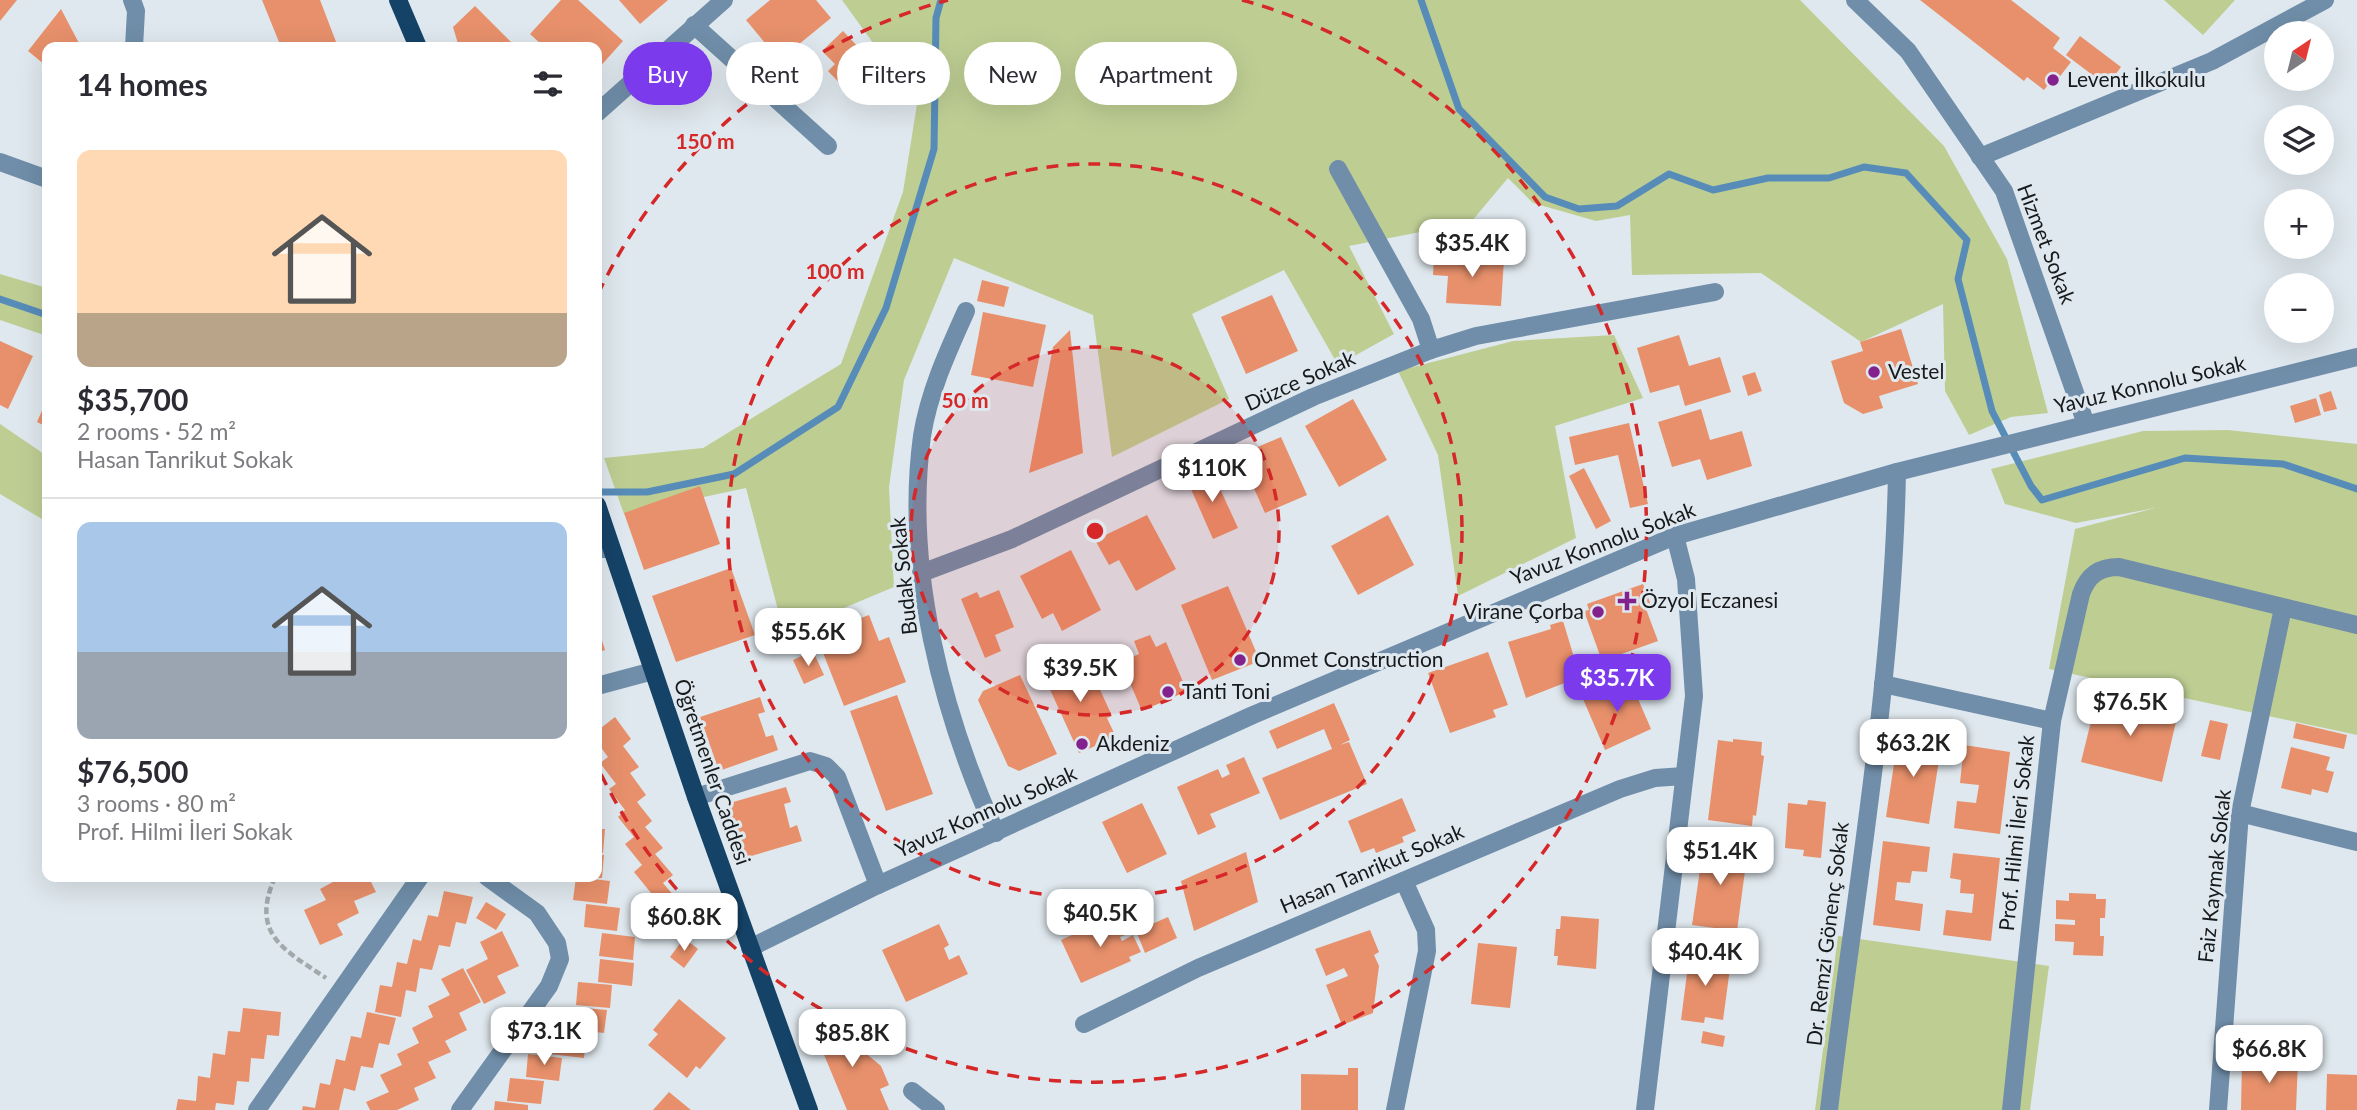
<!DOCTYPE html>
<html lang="en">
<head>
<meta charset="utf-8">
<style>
	body { margin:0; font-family:Lato,sans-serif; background:#f7f7f7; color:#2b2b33; height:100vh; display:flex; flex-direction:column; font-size:26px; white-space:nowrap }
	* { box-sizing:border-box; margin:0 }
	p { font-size:23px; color:#7c7c81 }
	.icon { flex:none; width:38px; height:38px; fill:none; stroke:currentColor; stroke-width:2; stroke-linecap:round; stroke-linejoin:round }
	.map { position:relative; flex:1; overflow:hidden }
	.panel { position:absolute; left:42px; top:42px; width:560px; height:840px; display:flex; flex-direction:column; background:#fff; border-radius:14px; box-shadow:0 7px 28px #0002 }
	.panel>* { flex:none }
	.top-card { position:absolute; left:623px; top:42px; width:665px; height:63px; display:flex; gap:14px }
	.needle { width:46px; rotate:35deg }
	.controls { position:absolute; left:2264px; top:21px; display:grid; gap:14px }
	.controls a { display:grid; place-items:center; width:70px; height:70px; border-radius:50%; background:#fff; box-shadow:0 7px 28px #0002; font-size:35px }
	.price { position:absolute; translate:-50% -60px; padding:0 16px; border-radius:14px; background:#fff; color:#222; font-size:23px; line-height:46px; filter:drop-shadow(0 2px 4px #0008) }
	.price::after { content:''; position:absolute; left:50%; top:42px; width:21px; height:16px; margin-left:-10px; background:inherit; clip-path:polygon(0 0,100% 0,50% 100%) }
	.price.current { background:#7c3aed; color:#fff }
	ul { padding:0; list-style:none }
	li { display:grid; align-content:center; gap:14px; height:371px; padding:0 35px }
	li+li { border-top:2px solid #e1e1e2 }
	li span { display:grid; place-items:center; height:217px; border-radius:14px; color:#555 }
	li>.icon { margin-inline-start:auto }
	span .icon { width:126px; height:126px; fill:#fffc; stroke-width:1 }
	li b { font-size:30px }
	h2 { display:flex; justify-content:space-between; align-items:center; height:84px; padding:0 35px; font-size:30px }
	.chip { padding:0 24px; border-radius:32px; background:#fff; box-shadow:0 7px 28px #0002; font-size:24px; line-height:63px }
	.chip.current { background:#7c3aed; color:#fff }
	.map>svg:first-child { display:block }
	.green { fill:#bece93 }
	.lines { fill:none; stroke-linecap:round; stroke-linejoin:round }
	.stream { stroke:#578cb9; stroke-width:7 }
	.building { fill:#e7906b }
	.path { stroke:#a1a9ad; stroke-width:4.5; stroke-dasharray:7 3.5; stroke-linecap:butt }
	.minor { stroke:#708ea9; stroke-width:18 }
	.major { stroke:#154368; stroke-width:18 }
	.ring { fill:none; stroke:#d62828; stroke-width:3.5; stroke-dasharray:12 9 }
	.poi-dot { fill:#83228d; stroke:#dfe8ee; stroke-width:2.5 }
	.labels { text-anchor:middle; stroke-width:6; stroke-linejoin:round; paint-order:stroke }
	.poi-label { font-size:21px; fill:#171a1c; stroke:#dfe8ee; text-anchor:start }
	.street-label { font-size:21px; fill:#171a1c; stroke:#dfe8ee }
	.centre { fill:#d62828; stroke:#dfe8ee; stroke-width:3.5 }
	.ring-label { font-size:21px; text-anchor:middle; font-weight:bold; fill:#d62828; stroke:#dfe8ee; stroke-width:6; stroke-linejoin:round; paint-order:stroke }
</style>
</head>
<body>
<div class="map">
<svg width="2357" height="1110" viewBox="0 0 2357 1110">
	<rect width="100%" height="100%" fill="#dfe8ee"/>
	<g class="green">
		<polygon points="842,0 1800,0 1944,146 2007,259 2048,413 2011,417 1969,435 1945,391 1943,304 1861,342 1761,273 1632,275 1630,215 1596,221 1533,203 1508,178 1471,222 1349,246 1394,334 1338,365 1284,270 1192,314 1229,399 1112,457 1093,315 954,258 904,380 889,487 894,587 784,633 746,488 624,514 604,458 703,448 841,364 903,192 917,104"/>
		<polygon points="2164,0 2235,0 2203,35"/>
		<polygon points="0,274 47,288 47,336 0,320"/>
		<polygon points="1614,335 1643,398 1555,426 1576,538 1458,596 1438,455 1398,371 1513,341"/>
		<polygon points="0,424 47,456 47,522 0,494"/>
		<polygon points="2228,430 2357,444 2357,735 2049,669 2075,529 2155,508 2076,523 2005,504 1991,469 2143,431"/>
		<polygon points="1838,936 2049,966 2030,1110 1815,1110"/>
	</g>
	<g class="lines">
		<g class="stream">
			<polyline points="1421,0 1459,109 1545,197 1579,209 1617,206 1669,174 1713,190 1768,178 1829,178 1864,167 1906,173 1967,240 1958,279 1992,411 2031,486 2042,500 2185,458 2283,464 2357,489"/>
			<polyline points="0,299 47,315"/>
			<polyline points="597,492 647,492 734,474 838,407 886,308 934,149 936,18 941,0"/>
		</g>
	</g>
	<g class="building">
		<polygon points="0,0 17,0 0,21"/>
		<polygon points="262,0 320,0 338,47 281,47"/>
		<polygon points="561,0 578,0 623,41 597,70 597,47 544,47 530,34"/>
		<polygon points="619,0 668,0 640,24"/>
		<polygon points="770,0 816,0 831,18 798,45 807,56 788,71 746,20"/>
		<polygon points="1920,0 2011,0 2060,38 2053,48 2071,62 2058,79 2055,76 2044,90 2027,77 2024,81"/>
		<polygon points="475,6 516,47 459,47 453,27"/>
		<polygon points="61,9 81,47 67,47 62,44 59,47 47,47 45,65 28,51"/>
		<polygon points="843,31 880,70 852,96 828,71 835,64 822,51"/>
		<polygon points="2080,36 2121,67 2107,86 2066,55"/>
		<polygon points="1434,255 1504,259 1501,306 1446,303 1448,276 1433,275"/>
		<polygon points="982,280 1009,287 1004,307 977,301"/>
		<polygon points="1272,295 1298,351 1246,374 1221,317"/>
		<polygon points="983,312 1046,325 1033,387 971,375"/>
		<polygon points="1901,329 1918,384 1879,396 1883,408 1863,414 1844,403 1831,361 1863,351 1860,342"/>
		<polygon points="1070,330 1083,453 1029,473 1053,347"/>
		<polygon points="1679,335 1689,366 1720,357 1731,392 1685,406 1679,385 1650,393 1637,348"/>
		<polygon points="0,341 33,356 8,409 0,405"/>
		<polygon points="1755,372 1762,391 1748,396 1742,376"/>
		<polygon points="2331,391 2337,409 2324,412 2319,395"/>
		<polygon points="2316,398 2321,415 2295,423 2290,406"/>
		<polygon points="47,399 47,427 37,422"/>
		<polygon points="1353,399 1387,460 1339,487 1305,426"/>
		<polygon points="1701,409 1710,440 1742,431 1752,466 1707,480 1700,459 1672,467 1658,422"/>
		<polygon points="1629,423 1648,504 1630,508 1618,455 1575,465 1569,437"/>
		<polygon points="1281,437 1307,495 1265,513 1239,455"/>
		<polygon points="1584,468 1611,521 1596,529 1569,476"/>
		<polygon points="1211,469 1238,528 1213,539 1187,480"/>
		<polygon points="700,486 720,544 644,570 624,513"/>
		<polygon points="1147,515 1176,569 1136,591 1119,560 1109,565 1095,540"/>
		<polygon points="1388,515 1414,565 1358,595 1331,546"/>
		<polygon points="1071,550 1101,610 1062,631 1053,613 1042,619 1020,576"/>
		<polygon points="731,568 755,635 676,662 652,596"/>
		<polygon points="1643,584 1652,608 1646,609 1658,641 1602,661 1584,611 1589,610 1587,604"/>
		<polygon points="1228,586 1260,661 1212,680 1181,605"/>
		<polygon points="999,590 1014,627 995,635 1001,651 985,658 961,599 977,592 980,598"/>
		<polygon points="869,615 879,641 889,637 906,682 844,706 816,635"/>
		<polygon points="1563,621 1580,677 1526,698 1508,642 1551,629 1550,625"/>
		<polygon points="597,625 605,650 597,653"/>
		<polygon points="1150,635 1156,647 1166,642 1187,691 1142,711 1121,662 1139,654 1134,641"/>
		<polygon points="813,651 824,675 804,684 793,660"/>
		<polygon points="1488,652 1508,705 1493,710 1496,717 1450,733 1428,673"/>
		<polygon points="1078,656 1087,674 1092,672 1112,716 1107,718 1116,737 1079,753 1042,672"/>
		<polygon points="1020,675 1057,754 1019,771 1008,766 978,700 983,691"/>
		<polygon points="1629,678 1651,729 1605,750 1583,699"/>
		<polygon points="2098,693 2178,713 2162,782 2081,762"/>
		<polygon points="897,695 933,794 886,811 850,711"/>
		<polygon points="760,697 765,712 758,714 766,737 773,735 778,750 719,771 700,717"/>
		<polygon points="1334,703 1350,740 1340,745 1349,742 1367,784 1280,820 1262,778 1332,749 1324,729 1277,749 1269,731"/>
		<polygon points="615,717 631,739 623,746 639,767 630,773 646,795 637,802 652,821 645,827 663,848 655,854 673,875 663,883 679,902 658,920 642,901 651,893 634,872 642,865 625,844 634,837 618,817 625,810 609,789 616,784 600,763 608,757 597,742 597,731"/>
		<polygon points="2210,720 2228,724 2220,760 2201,756"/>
		<polygon points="2296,723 2347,735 2344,749 2293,738"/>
		<polygon points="1899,731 1924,735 1923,744 1941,747 1929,824 1886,817"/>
		<polygon points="1733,739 1762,742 1761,755 1764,756 1756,816 1753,815 1752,826 1708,820 1718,740 1733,742"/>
		<polygon points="1964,745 2010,752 2000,834 1954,828 1957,801 1976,803 1979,785 1960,783"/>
		<polygon points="2291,747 2330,757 2326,770 2334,772 2328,793 2312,789 2311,795 2281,788"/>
		<polygon points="1244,757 1260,793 1210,814 1216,827 1198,835 1177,787 1218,769 1222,778 1230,774 1226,765"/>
		<polygon points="786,787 791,802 784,804 790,828 797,825 802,841 741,859 726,804"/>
		<polygon points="1402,798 1416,831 1402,837 1404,842 1376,853 1374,848 1361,853 1348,821"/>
		<polygon points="1808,800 1826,802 1821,858 1803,856 1804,850 1785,848 1788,803 1807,805"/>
		<polygon points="1142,803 1167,854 1127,873 1102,822"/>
		<polygon points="597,829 605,829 603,853 597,853"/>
		<polygon points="1883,841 1930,847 1927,872 1912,871 1910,883 1897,882 1895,900 1923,904 1920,931 1873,925"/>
		<polygon points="1704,842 1748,848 1737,931 1692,925"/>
		<polygon points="1246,852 1258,902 1194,931 1181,881"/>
		<polygon points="1953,853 2000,858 1991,941 1943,935 1946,910 1972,913 1974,894 1960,893 1961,880 1950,878"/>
		<polygon points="597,854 604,855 602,878 597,878"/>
		<polygon points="342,877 378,877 370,880 376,892 354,901 359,913 337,924 343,935 320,945 304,910 326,900 320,889"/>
		<polygon points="576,877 610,881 607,904 573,900"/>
		<polygon points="444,891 473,897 466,924 456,922 450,947 439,945 432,970 420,968 416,992 406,990 401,1017 375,1012 380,985 392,987 397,962 407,964 413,939 421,941 428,915 438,917"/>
		<polygon points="2069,893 2096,894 2096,899 2106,899 2105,918 2100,918 2100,936 2104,936 2103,956 2073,955 2074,942 2055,941 2055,924 2075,925 2075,920 2056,919 2056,900 2069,901"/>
		<polygon points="486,902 506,914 496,930 476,918"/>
		<polygon points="586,904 620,908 617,931 584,927"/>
		<polygon points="1116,915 1125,935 1120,937 1122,941 1133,935 1141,952 1129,957 1131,961 1081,983 1061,940"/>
		<polygon points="1561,916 1599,919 1596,969 1557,965 1558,956 1554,956 1556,929 1560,929"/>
		<polygon points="1168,917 1177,938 1145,953 1136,931"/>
		<polygon points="939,924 949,945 944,948 949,960 959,955 968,974 906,1002 882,950"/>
		<polygon points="1370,930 1379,952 1374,955 1379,966 1373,1013 1342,1025 1326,985 1348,976 1344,968 1326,976 1315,949"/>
		<polygon points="502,931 519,966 497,976 506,993 484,1004 466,970 488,959 480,942"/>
		<polygon points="602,933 635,937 633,960 599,956"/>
		<polygon points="684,938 698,949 684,968 670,957"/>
		<polygon points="1478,943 1517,947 1510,1008 1471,1004"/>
		<polygon points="1690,950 1714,954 1713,959 1731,961 1723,1020 1705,1017 1704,1023 1681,1020"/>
		<polygon points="600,959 634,963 632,986 598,982"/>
		<polygon points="463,968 481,1002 459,1013 467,1030 445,1041 451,1052 428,1062 436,1078 414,1088 419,1100 397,1110 370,1110 366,1102 389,1092 380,1075 402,1065 397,1054 419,1043 412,1028 433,1017 428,1006 450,995 441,979"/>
		<polygon points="578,982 612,985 610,1008 576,1005"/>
		<polygon points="679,999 726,1038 700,1069 696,1066 687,1078 648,1045 658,1034 653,1030"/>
		<polygon points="573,1007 607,1010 604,1033 570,1029"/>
		<polygon points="243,1008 281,1012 279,1036 267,1035 264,1059 251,1058 249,1082 237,1081 234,1105 216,1103 215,1110 176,1110 178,1099 196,1101 198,1076 210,1078 213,1053 225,1055 228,1031 240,1032"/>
		<polygon points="367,1012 396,1018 389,1045 379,1043 373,1068 361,1066 355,1091 344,1088 339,1110 302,1110 303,1106 315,1108 320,1083 330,1085 336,1059 345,1061 351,1036 361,1038"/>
		<polygon points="822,1017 881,1066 889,1085 880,1089 889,1110 847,1110 810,1021"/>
		<polygon points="552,1031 586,1035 584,1058 550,1054"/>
		<polygon points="1703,1031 1725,1036 1723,1047 1701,1043"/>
		<polygon points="528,1054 562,1058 559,1081 526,1077"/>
		<polygon points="2242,1060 2298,1061 2296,1110 2241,1110"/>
		<polygon points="1348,1068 1358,1068 1358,1110 1301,1110 1301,1074 1348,1075"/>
		<polygon points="2327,1074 2357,1075 2357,1110 2326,1110"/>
		<polygon points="510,1078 544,1081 541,1104 507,1101"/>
		<polygon points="669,1092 691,1110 653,1110"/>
		<polygon points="495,1101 528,1105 528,1110 494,1110"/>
	</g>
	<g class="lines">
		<path class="path" d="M275 877C250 934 283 949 326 978"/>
		<g class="minor">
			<polyline points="132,0 136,11 134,47"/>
			<polyline points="1855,0 1908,51 2004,191 2086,424"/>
			<polyline points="694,25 828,146"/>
			<polyline points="597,113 724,0"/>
			<polyline points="1980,157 2212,61 2325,0"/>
			<polyline points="0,162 47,179"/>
			<polyline points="1338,169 1421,319 1431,350"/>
			<path d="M966 311C948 351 929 392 922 436 904 569 942 713 996 833"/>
			<polyline points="597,549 610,549"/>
			<polyline points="924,572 1012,539 1313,397 1431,350 1476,336 1715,292"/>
			<polyline points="1883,684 2052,721"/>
			<polyline points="597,686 653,671"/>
			<polyline points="696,797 810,761 826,766 837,777 878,885"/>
			<polyline points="2240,813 2357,842"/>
			<polyline points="750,948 878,885 1253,715 1675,536 1897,472 2357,357"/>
			<polyline points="1084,1024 1198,968 1620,789 1655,778 1684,776"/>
			<polyline points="912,1091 936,1110"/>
			<polyline points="257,1110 420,877"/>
			<polyline points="460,1110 549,986 560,959 557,943 537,913 487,877"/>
			<polyline points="1395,1110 1427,951 1426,930 1404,881"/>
			<polyline points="1645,1110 1694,696 1686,579 1675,536"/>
			<path d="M1829 1110C1854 898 1893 685 1897 472"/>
			<path d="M2011 1110 2052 721 2081 594C2088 575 2099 567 2119 567L2357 625"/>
			<polyline points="2218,1110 2240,813 2283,608"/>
		</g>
		<g class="major">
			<polyline points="398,0 418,47"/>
			<polyline points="597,505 696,797 809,1110"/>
		</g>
	</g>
	<circle cx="1095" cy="531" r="184" fill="#d62828" fill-opacity=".12"/>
	<g class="ring">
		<circle cx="1095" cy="531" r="184"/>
		<circle cx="1095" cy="531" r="367"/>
		<path d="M598 294A551 551 0 0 1 948 0M1242 0A551 551 0 1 1 598 768"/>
	</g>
	<g class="poi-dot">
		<circle cx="2053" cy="80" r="7"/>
		<circle cx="1874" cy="372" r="7"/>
		<path d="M1623.5 590.5h7v7h7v7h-7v7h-7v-7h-7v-7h7z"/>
		<circle cx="1598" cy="612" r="7"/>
		<circle cx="1240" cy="660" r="7"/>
		<circle cx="1168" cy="692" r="7"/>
		<circle cx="1082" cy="744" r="7"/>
	</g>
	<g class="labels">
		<g class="poi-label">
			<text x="2067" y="87">Levent İlkokulu</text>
			<text x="1888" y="379">Vestel</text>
			<text x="1641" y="608">Özyol Eczanesi</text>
			<text x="1584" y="619" text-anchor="end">Virane Çorba</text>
			<text x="1254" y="667">Onmet Construction</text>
			<text x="1182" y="699">Tanti Toni</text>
			<text x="1096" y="751">Akdeniz</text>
		</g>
		<g class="street-label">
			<text transform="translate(2046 244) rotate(69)" y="7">Hizmet Sokak</text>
			<text transform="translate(1300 381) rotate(-24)" y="7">Düzce Sokak</text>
			<text transform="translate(2150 385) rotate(-13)" y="7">Yavuz Konnolu Sokak</text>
			<text transform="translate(1603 544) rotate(-21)" y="7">Yavuz Konnolu Sokak</text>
			<text transform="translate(904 576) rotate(-96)" y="7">Budak Sokak</text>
			<text transform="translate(712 772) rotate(71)" y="7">Öğretmenler Caddesi</text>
			<text transform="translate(986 812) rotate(-24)" y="7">Yavuz Konnolu Sokak</text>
			<text transform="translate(2017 833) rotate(-84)" y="7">Prof. Hilmi İleri Sokak</text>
			<text transform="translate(1372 869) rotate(-23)" y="7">Hasan Tanrikut Sokak</text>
			<text transform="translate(2215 876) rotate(-84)" y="7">Faiz Kaymak Sokak</text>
			<text transform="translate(1828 934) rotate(-83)" y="7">Dr. Remzi Gönenç Sokak</text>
		</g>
	</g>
	<circle cx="1095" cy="531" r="10" class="centre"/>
	<g class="ring-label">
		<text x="705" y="149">150 m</text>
		<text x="835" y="279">100 m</text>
		<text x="965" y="408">50 m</text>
	</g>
</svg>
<div class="controls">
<a><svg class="needle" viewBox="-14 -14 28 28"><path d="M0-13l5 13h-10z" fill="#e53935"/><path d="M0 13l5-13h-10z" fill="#7c7c81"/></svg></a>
<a><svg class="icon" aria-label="layers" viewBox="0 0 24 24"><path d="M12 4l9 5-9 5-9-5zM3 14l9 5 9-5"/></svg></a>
<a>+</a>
<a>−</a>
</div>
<b class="price" style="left:1472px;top:279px">$35.4K</b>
<b class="price" style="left:1212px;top:504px">$110K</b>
<b class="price" style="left:808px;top:668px">$55.6K</b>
<b class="price" style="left:1080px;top:704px">$39.5K</b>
<b class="price current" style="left:1617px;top:714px">$35.7K</b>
<b class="price" style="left:2130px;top:738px">$76.5K</b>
<b class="price" style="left:1913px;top:779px">$63.2K</b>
<b class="price" style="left:1720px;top:887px">$51.4K</b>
<b class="price" style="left:1100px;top:949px">$40.5K</b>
<b class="price" style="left:684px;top:953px">$60.8K</b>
<b class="price" style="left:1705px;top:988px">$40.4K</b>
<b class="price" style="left:544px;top:1067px">$73.1K</b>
<b class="price" style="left:852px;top:1069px">$85.8K</b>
<b class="price" style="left:2269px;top:1085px">$66.8K</b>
<div class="top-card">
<a class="chip current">Buy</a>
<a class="chip">Rent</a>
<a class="chip">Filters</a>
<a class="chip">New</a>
<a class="chip">Apartment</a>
</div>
<section class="panel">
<h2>14 homes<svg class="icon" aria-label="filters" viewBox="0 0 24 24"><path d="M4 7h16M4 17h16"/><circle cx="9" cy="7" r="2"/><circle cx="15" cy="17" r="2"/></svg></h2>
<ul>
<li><span style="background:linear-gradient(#ffd9b3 75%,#b9a48a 0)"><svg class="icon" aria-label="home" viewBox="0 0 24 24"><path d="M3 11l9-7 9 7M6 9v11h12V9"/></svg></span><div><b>$35,700</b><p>2 rooms · 52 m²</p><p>Hasan Tanrikut Sokak</p></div></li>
<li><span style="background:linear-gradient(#a9c7e8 60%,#9aa5b1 0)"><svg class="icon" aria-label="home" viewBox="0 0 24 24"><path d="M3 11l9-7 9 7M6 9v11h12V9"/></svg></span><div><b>$76,500</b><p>3 rooms · 80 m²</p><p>Prof. Hilmi İleri Sokak</p></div></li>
</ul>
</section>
</div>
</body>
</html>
